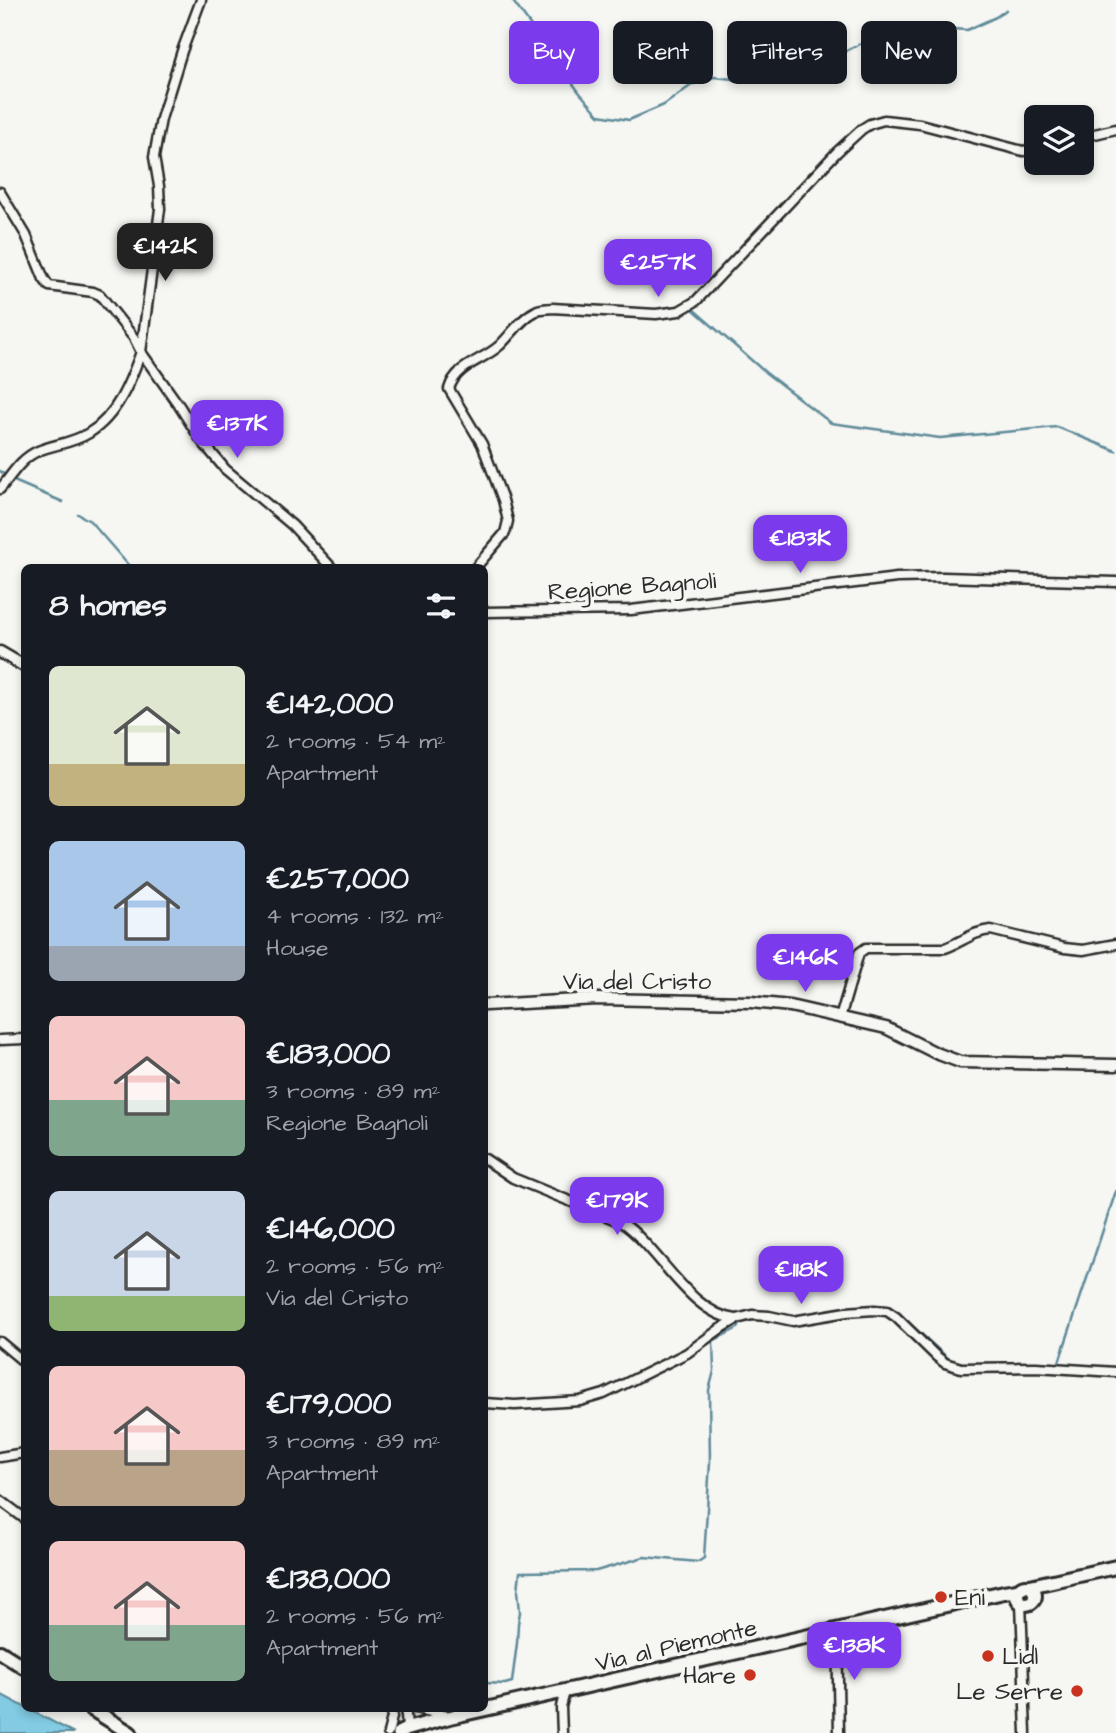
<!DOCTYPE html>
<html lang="en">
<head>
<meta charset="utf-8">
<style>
	body { margin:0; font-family:"Architects Daughter",sans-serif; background:#20242c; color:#f1f3f6; height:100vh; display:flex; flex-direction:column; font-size:26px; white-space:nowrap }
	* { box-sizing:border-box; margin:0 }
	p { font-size:23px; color:#9ea1a6 }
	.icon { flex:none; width:38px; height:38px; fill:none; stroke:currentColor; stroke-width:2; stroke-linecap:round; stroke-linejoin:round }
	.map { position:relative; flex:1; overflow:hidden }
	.sheet { position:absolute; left:21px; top:564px; width:467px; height:1148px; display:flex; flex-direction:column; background:#171b24; border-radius:10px; box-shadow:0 4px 10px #0003 }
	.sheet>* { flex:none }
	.banner { position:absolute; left:509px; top:21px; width:500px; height:63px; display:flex; gap:14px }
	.buttons { position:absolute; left:1024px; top:105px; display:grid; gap:14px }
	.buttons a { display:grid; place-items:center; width:70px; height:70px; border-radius:10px; background:#171b24; box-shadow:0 4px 10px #0003; font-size:35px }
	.price { position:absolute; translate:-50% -60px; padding:0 16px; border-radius:14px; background:#7c3aed; color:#fff; font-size:23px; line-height:46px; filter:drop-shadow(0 2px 4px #0008) }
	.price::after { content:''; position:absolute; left:50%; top:42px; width:21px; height:16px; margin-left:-10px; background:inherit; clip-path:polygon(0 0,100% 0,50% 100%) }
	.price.selected { background:#222; color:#fff }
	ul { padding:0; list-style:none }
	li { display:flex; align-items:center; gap:21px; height:175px; padding:0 28px }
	li span { display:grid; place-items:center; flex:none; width:196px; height:140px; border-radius:10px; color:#555 }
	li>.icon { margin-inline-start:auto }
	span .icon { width:84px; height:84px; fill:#fffc; stroke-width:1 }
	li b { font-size:30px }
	h2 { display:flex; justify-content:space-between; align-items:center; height:84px; padding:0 28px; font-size:30px }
	.pill { padding:0 24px; border-radius:10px; background:#171b24; box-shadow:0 4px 10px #0003; font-size:24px; line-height:63px }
	.pill.selected { background:#7c3aed; color:#fff }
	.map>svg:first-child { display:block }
	.water { fill:#82cbe3; stroke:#5f8b99; stroke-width:2 }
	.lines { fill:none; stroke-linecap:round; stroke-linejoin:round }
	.stream { stroke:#5f8b99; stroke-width:2.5 }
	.minor-casing { stroke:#2b2b2b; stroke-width:13 }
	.tertiary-casing { stroke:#2b2b2b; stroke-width:15 }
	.primary-casing { stroke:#2b2b2b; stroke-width:18 }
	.minor { stroke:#f6f6f2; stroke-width:8 }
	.tertiary { stroke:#f6f6f2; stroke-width:10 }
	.primary { stroke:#f6f6f2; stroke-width:12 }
	.poi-dot { fill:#c8321e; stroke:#f6f6f2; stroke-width:2.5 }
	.labels { text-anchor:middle; stroke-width:7; stroke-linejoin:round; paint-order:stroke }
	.street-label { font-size:24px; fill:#2b2b2b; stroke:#f6f6f2 }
	.poi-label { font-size:24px; fill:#2b2b2b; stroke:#f6f6f2; text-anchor:start }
</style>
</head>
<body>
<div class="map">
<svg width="1116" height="1733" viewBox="0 0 1116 1733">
	<rect width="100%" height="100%" fill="#f6f6f2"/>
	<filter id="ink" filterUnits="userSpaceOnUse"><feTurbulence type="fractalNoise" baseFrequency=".0143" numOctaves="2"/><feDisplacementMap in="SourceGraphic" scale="14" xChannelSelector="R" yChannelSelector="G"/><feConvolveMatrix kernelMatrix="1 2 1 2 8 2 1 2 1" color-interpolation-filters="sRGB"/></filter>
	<g filter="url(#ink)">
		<polygon class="water" points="0,1694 74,1733 0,1733"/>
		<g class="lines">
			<g class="stream">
				<polyline points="512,0 579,92 599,115 629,120 664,105 693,84 714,77 751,81 781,79 813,67 877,36 920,27 967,30 996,17 1006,10"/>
				<polyline points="693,309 766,373 831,423 940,438 1057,427 1116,451"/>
				<polyline points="0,471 4,474"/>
				<polyline points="14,481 63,502"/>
				<polyline points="78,514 90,521 130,567"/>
				<polyline points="586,1004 600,1004"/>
				<polyline points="891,1310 896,1311 951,1361 966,1364"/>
				<polyline points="1056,1365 1058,1365 1116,1191"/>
				<polyline points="1070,1365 1116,1368"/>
				<polyline points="485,1683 505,1684 512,1682 517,1643 518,1624 520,1612 518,1590 520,1572 596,1571 644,1557 698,1562 704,1558 710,1462 709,1390 714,1371 713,1341 738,1328 742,1322 757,1319"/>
			</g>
			<defs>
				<g id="minor">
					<polyline points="1082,137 1116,129"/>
					<polyline points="0,192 26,235 44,279 49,286 93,292 100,295 134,338 141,352 178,404 201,440 225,469 292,525 331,567"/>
					<path d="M0 489C11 476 21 458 38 451 55 444 73 443 89 433 117 416 130 382 141 352L160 209 159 186 154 157 161 119 182 51 201 0"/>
					<path d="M476 567 505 533 508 521 503 500 482 444 449 389C456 365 482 361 499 346 511 335 521 318 536 311 540 308 547 309 552 308L656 314 679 311 696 301 837 152 862 129 870 124 884 120 920 124 1023 151 1036 149"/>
					<polyline points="485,612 631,610 897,578 943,577 1116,582"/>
					<path d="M840 1018 859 953 866 948H945C962 942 974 931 991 930L1064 948 1083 950 1116 944"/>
					<polyline points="0,1040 24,1039"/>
					<path d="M485 1159 513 1178 621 1222C659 1247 690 1315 736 1319"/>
					<polyline points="0,1342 24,1362"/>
					<polyline points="485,1403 515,1405 580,1401 604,1394 687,1353 720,1329 737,1319 752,1315 769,1316 793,1321 846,1312 874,1310 887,1311 896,1317 936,1356 945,1363 961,1368 1036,1367 1116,1372"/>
					<polyline points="0,1457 24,1453"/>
					<polyline points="0,1500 24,1518"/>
					<polyline points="1021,1603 1026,1733"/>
					<polyline points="837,1630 839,1733"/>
					<polyline points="404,1708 406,1715 407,1729"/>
					<polyline points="415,1708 447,1716"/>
					<polyline points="388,1733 392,1717 390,1708"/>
					<polyline points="562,1733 561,1707 565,1691"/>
				</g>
				<g id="tertiary">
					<polyline points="0,652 24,666"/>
					<polyline points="485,1005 597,999 751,1002 790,1006 886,1028 936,1053 960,1062 1116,1065"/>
				</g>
				<g id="primary">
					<circle cx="1026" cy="1595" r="9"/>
					<polyline points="1030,1586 1116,1567"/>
					<polyline points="0,1652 24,1667"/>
					<polyline points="90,1708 130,1733"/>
					<polyline points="399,1733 407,1729 450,1717 1004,1592 1017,1590"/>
				</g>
			</defs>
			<use href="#minor" class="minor-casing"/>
			<use href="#tertiary" class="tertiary-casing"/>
			<use href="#primary" class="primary-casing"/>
			<use href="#minor" class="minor"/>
			<use href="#tertiary" class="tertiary"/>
			<use href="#primary" class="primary"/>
		</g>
	</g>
	<g class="poi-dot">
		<circle cx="941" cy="1597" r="7"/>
		<circle cx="988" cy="1656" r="7"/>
		<circle cx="750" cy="1675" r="7"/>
		<circle cx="1077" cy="1691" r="7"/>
	</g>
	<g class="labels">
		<g class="street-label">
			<text transform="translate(632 586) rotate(-4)" y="8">Regione Bagnoli</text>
			<text x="637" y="989">Via del Cristo</text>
			<text transform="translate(676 1645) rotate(-13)" y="8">Via al Piemonte</text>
		</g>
		<g class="poi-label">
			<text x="955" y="1605">Eni</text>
			<text x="1002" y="1664">Lidl</text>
			<text x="736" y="1683" text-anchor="end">Hare</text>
			<text x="1063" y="1699" text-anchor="end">Le Serre</text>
		</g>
	</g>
</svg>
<div class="buttons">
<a><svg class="icon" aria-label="layers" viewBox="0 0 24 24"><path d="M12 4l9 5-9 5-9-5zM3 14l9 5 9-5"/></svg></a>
</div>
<b class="price selected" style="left:165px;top:283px">€142K</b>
<b class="price" style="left:658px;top:299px">€257K</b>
<b class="price" style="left:237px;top:460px">€137K</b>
<b class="price" style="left:800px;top:575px">€183K</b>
<b class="price" style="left:805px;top:994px">€146K</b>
<b class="price" style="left:617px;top:1237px">€179K</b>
<b class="price" style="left:801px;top:1306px">€118K</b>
<b class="price" style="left:854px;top:1682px">€138K</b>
<div class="banner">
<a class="pill selected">Buy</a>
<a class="pill">Rent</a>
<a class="pill">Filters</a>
<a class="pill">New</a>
</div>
<section class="sheet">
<h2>8 homes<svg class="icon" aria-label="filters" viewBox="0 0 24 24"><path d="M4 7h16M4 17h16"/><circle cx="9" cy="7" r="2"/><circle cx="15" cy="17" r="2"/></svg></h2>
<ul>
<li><span style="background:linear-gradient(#dfe7d0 70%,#c2b280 0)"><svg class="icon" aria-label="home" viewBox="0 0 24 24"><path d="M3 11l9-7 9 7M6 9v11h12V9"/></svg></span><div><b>€142,000</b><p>2 rooms · 54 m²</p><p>Apartment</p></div></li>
<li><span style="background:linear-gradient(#a9c7e8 75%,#9aa5b1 0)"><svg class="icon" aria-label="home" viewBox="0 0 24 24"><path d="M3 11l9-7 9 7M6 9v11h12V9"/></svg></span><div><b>€257,000</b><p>4 rooms · 132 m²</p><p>House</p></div></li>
<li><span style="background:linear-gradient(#f6c9c9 60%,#7fa58c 0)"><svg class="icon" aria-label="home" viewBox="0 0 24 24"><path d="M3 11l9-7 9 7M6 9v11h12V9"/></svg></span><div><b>€183,000</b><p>3 rooms · 89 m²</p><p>Regione Bagnoli</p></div></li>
<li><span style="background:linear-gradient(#c9d6e8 75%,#8fb573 0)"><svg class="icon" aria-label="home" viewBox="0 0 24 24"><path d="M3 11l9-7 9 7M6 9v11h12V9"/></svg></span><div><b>€146,000</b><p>2 rooms · 56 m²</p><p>Via del Cristo</p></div></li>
<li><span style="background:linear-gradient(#f6c9c9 60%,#b9a48a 0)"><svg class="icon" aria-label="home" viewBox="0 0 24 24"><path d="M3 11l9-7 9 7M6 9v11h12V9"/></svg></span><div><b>€179,000</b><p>3 rooms · 89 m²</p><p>Apartment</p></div></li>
<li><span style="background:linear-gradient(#f6c9c9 60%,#7fa58c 0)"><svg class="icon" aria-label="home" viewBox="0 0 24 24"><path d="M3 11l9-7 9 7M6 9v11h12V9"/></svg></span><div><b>€138,000</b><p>2 rooms · 56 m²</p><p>Apartment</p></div></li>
</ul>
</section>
</div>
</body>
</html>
